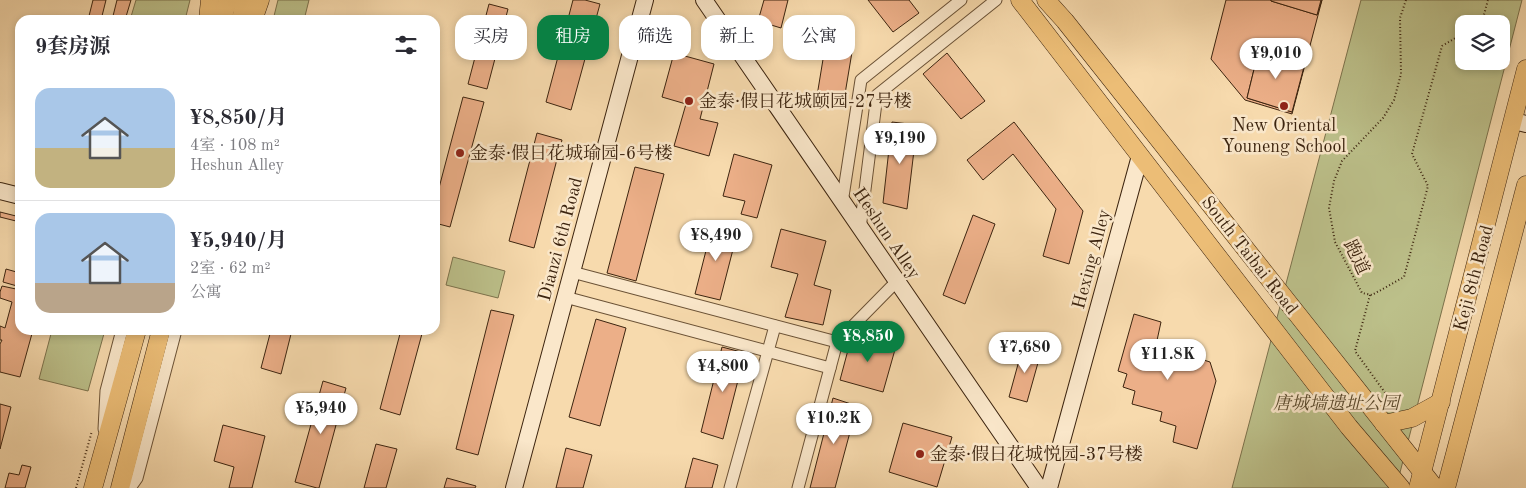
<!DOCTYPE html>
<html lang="zh">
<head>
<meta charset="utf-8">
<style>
	body { margin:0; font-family:"Old Standard TT","Noto Serif SC",serif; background:#f7f7f7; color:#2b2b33; height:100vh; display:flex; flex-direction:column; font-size:19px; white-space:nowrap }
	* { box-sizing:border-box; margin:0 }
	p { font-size:16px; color:#7c7c81 }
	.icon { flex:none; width:28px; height:28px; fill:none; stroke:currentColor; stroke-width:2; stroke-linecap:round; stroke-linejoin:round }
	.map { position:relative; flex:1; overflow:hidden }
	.panel { position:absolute; left:15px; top:15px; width:425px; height:320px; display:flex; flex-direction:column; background:#fff; border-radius:15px; box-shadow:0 2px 8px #0003 }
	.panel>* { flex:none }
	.hud { position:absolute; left:455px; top:15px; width:475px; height:45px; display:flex; gap:10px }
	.buttons { position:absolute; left:1455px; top:15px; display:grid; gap:10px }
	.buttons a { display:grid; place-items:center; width:55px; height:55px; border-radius:10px; background:#fff; box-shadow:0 2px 8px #0003; font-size:25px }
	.price { position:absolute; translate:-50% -42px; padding:0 11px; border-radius:18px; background:#fff; color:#222; font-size:16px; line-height:32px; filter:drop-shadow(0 1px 2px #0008) }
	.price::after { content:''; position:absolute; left:50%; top:30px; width:15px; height:11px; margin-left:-8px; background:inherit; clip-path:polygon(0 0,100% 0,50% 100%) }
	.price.on { background:#0b8043; color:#fff }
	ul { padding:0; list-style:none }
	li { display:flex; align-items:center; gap:15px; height:125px; padding:0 20px }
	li+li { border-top:1px solid #e1e1e2 }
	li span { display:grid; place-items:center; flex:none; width:140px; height:100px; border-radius:15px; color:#555 }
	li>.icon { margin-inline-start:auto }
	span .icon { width:60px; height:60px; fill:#fffc; stroke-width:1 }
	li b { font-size:21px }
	h2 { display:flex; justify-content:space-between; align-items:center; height:60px; padding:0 20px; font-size:21px }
	.tag { padding:0 18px; border-radius:15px; background:#fff; box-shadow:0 2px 8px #0003; font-size:18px; line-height:45px }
	.tag.on { background:#0b8043; color:#fff }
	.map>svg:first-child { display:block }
	.green { fill:#bcc08a; stroke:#7c724c; fill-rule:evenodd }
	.building { fill:#ecaf88; stroke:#3c240f; fill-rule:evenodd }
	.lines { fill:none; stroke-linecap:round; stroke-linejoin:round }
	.street-casing { stroke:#6b5236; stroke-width:13 }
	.secondary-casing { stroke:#3c240f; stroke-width:18 }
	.primary-casing { stroke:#3c240f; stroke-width:19 }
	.path { stroke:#3c240f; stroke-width:2; stroke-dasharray:1 2.5; stroke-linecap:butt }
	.street { stroke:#fae7ca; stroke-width:11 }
	.secondary { stroke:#fae7ca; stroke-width:16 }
	.primary { stroke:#ecbd76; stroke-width:18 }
	.poi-dot { fill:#8f2418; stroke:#fae7ca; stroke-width:2 }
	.labels { text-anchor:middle; stroke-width:5; stroke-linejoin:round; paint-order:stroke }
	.poi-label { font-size:18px; fill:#3c240f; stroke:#fae7ca; text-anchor:start }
	.street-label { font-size:18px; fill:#3c240f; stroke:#fae7ca }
	.park-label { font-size:18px; font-style:italic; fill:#5c4b2e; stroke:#fae7ca }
</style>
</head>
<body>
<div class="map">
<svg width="1526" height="488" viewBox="0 0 1526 488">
	<rect width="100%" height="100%" fill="#f7daad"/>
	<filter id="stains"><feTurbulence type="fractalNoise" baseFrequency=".004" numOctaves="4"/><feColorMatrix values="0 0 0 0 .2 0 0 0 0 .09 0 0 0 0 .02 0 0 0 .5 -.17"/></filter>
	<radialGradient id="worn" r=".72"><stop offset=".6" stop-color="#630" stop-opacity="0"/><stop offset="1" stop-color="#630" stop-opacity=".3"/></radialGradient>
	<g class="green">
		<polygon points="136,0 190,0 185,20 130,20"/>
		<polygon points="278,0 309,0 304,20 273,20"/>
		<path d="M1361 0H1522L1396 488H1232ZM1464 24H1501V61H1464Z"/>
		<polygon points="453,257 505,271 498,298 446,285"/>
		<polygon points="52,330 105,330 88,391 39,379"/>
	</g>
	<g class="building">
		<polygon points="93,0 106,0 101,20 88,20"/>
		<polygon points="117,0 131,0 125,20 112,20"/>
		<polygon points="573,0 585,0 600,4 571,110 546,102"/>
		<polygon points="764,0 788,0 781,28 758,21"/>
		<polygon points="868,0 909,0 919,13 893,32"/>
		<path d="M1226 0H1271V1L1317 15 1322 0 1292 114 1245 100 1211 59ZM1259 49 1305 63 1292 112 1247 98Z"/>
		<polygon points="1271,0 1321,0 1317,15 1271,1"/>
		<polygon points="489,4 508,9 487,89 468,84"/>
		<polygon points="826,41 853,46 843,106 816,102"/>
		<polygon points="1259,49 1305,63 1292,112 1247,98"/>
		<polygon points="674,53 714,64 700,119 718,123 709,156 674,146 686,104 662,97"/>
		<polygon points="947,53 985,101 961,119 923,74"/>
		<polygon points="463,97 484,102 450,227 435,223 435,203"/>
		<polygon points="892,122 917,125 907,209 883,203"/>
		<polygon points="1014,122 1083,211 1069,264 1043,256 1056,209 1013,154 983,180 967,160"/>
		<polygon points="537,133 562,140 534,248 509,241"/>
		<polygon points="734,154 772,165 757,218 741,214 745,201 723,196"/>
		<polygon points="635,167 664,174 636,281 607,273"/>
		<polygon points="0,212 20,217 20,222 0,217"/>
		<polygon points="973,215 995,224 965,304 943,295"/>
		<polygon points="713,223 738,230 720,300 695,294"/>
		<polygon points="781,229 826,241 814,285 831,290 823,325 785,317 798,274 771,267"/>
		<polygon points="6,269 20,273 20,330 33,330 20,377 0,372 0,344 2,340 0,340 0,326 5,328 12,302 0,298 0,292 2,286 16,289 17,286 3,282"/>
		<polygon points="491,310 514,315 478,455 456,449"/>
		<polygon points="1134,314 1161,322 1156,345 1210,362 1216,381 1197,449 1173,442 1176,426 1160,421 1162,412 1132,404 1135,391 1123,387 1127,374 1118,371"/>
		<polygon points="596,319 626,328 600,426 569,417"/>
		<polygon points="271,330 292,330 281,374 261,368"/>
		<polygon points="401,330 423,330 400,415 380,409"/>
		<polygon points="852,335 896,346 883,392 840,380"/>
		<polygon points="1023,346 1041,352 1027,402 1009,397"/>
		<polygon points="722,347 745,353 723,439 701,432"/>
		<polygon points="323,381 346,388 319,488 317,488 295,482"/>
		<polygon points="833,398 857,406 835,488 810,488"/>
		<polygon points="0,404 11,407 0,449"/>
		<polygon points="903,423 952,437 937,487 889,472"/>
		<polygon points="223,425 265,436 252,488 229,488 234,467 214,461"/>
		<polygon points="376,444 397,449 386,488 364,488"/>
		<polygon points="566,448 592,455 583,488 556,488"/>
		<polygon points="693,458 718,465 712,488 685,488"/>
		<polygon points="22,465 31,467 25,488 5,488 9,473 19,475"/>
		<polygon points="447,478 476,486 475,488 444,488"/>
	</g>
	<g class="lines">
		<defs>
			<g id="street">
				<polyline points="842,203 861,80 961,0"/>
				<polyline points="860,229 877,95 996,0"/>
				<polyline points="572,272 837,342"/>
				<polyline points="565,297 830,368"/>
				<polyline points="104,429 106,391 122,330"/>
				<polyline points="130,488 137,478 176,330"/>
				<polyline points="730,488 775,326"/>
				<polyline points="798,488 837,342 896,282"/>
			</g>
			<g id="secondary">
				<polyline points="704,0 1039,488"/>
				<polyline points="1514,121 1526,124"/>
				<polyline points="0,191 20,196"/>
				<polyline points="514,488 645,0"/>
				<polyline points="1049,488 1140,156"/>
			</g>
			<g id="primary">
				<polyline points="1020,0 1349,427 1401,488"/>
				<polyline points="1046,0 1065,21 1435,488"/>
				<polyline points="208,20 210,0"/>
				<polyline points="222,20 228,0"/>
				<polyline points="241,20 245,0"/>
				<polyline points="253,20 260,0"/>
				<polyline points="1384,424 1412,418 1441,402"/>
				<polyline points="93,488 137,330"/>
				<polyline points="120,488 161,330"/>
				<polyline points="1418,488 1526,69"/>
				<polyline points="1446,488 1526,185"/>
			</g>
		</defs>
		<use href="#street" class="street-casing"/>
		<use href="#secondary" class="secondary-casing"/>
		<use href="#primary" class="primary-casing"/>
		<g class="path">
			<polyline points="1406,0 1400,18 1401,74 1394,100 1383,118 1342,161 1334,181 1329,208 1335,242 1362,293 1372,295 1404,277 1428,186 1412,154 1442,46 1464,33"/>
			<polyline points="1480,24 1482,22 1488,0"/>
			<polyline points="1370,295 1355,351 1391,401 1400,405"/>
			<polyline points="76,488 92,431"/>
		</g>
		<use href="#street" class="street"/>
		<use href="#secondary" class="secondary"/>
		<use href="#primary" class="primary"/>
	</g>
	<g class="poi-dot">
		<circle cx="689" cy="101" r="5"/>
		<circle cx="1284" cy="106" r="5"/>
		<circle cx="460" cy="153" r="5"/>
		<circle cx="920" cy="454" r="5"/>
	</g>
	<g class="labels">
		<g class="poi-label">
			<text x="699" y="107">金泰·假日花城颐园-27号楼</text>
			<text x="1284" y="131" text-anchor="middle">New Oriental<tspan x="1284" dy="21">Youneng School</tspan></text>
			<text x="470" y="159">金泰·假日花城瑜园-6号楼</text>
			<text x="930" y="460">金泰·假日花城悦园-37号楼</text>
		</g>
		<g class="street-label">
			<text transform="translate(887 233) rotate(56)" y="6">Heshun Alley</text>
			<text transform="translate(560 239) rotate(-75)" y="6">Dianzi 6th Road</text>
			<text transform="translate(1250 255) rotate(52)" y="6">South Taibai Road</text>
			<text transform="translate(1357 257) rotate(64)" y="6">跑道</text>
			<text transform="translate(1091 259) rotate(-75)" y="6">Hexing Alley</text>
			<text transform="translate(1473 278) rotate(-75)" y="6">Keji 8th Road</text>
		</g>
		<g class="park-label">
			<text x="1336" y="409">唐城墙遗址公园</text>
		</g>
	</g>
	<rect width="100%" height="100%" filter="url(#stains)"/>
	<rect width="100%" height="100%" fill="url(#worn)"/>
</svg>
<div class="buttons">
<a><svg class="icon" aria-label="layers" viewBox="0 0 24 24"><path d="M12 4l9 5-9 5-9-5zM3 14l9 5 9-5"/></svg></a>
</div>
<b class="price" style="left:1276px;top:80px">¥9,010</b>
<b class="price" style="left:900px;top:165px">¥9,190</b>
<b class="price" style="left:716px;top:262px">¥8,490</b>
<b class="price on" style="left:868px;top:363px">¥8,850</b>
<b class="price" style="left:1025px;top:374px">¥7,680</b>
<b class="price" style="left:1168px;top:381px">¥11.8K</b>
<b class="price" style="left:723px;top:393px">¥4,800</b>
<b class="price" style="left:321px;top:435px">¥5,940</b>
<b class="price" style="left:834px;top:445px">¥10.2K</b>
<div class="hud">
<a class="tag">买房</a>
<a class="tag on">租房</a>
<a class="tag">筛选</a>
<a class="tag">新上</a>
<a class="tag">公寓</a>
</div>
<section class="panel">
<h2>9套房源<svg class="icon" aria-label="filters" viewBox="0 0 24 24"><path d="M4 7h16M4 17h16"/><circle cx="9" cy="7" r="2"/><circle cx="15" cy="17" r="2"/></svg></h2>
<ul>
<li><span style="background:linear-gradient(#a9c7e8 60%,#c2b280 0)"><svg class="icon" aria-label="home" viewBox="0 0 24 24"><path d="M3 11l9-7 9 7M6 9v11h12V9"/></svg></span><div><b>¥8,850/月</b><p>4室 · 108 m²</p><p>Heshun Alley</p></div></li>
<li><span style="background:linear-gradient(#a9c7e8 70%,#b9a48a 0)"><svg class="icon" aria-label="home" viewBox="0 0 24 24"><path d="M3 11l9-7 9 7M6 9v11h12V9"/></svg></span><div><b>¥5,940/月</b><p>2室 · 62 m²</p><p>公寓</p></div></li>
</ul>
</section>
</div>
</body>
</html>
